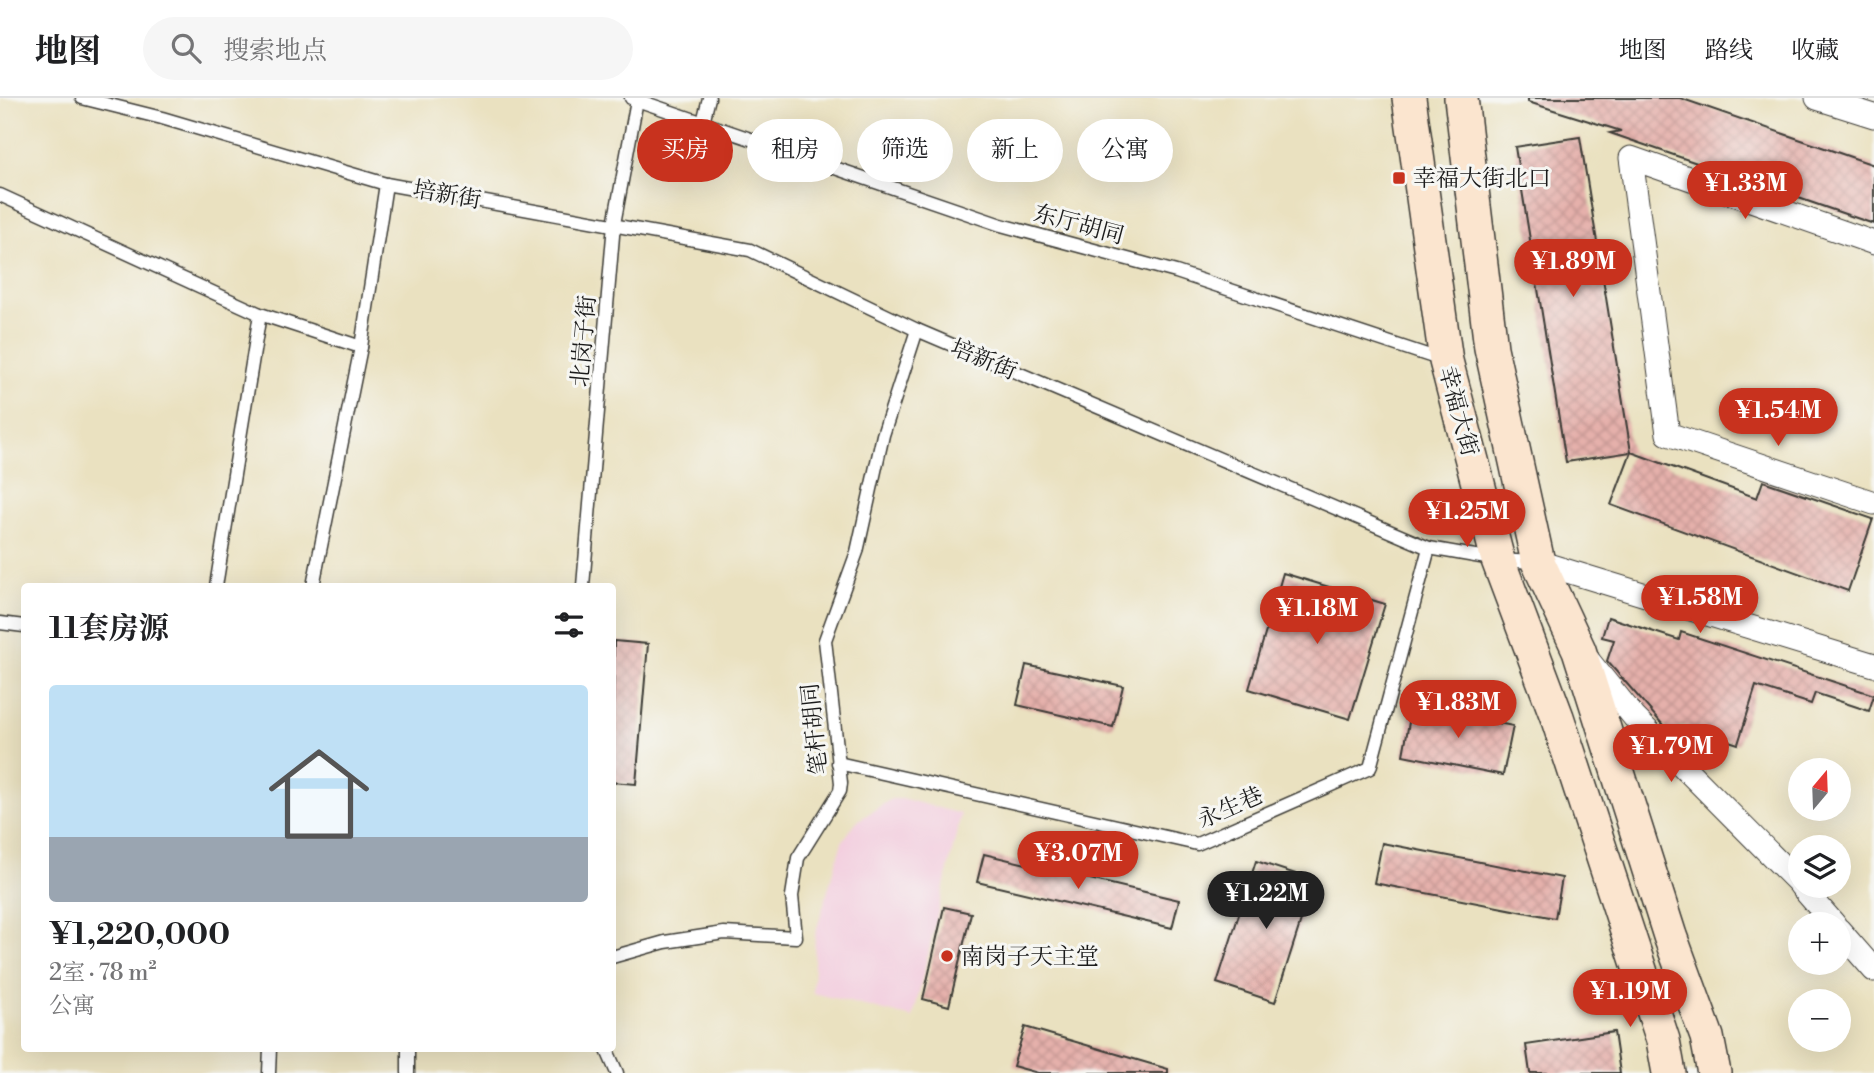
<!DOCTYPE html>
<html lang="zh">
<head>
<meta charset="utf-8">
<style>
	body { margin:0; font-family:"Libre Bodoni","Noto Serif SC",serif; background:#f6f6f6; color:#202124; height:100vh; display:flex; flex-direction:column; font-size:26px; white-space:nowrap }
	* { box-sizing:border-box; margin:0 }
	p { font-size:23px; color:#757577 }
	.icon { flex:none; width:38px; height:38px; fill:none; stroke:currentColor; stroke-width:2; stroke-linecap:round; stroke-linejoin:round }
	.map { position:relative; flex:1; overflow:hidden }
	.details { position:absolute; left:21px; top:485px; width:595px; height:469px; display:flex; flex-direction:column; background:#fff; border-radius:7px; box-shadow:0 7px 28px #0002 }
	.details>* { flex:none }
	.guide { position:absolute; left:637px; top:21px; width:665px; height:63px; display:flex; gap:14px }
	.needle { width:46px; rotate:19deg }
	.controls { position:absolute; left:1788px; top:660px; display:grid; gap:14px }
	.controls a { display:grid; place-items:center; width:63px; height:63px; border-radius:50%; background:#fff; box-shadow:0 7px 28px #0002; font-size:35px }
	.price { position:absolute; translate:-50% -60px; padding:0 16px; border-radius:24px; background:#c8321e; color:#fff; font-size:23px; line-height:46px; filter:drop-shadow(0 2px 4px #0008) }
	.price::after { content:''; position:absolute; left:50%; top:42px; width:21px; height:16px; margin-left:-10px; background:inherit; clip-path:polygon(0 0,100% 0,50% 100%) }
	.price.active { background:#222; color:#fff }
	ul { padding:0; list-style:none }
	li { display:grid; align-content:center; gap:14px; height:371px; padding:0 28px }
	li span { display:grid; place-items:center; height:217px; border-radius:7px; color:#555 }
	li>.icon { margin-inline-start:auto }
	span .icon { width:126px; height:126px; fill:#fffc; stroke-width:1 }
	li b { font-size:30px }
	h2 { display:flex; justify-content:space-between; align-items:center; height:84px; padding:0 28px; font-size:30px }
	.tag { padding:0 24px; border-radius:32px; background:#fff; box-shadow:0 7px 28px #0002; font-size:24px; line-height:63px }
	.tag.active { background:#c8321e; color:#fff }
	header { display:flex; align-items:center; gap:42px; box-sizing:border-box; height:98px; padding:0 35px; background:#fff; border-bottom:2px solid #e0e0e0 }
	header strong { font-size:33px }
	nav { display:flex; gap:38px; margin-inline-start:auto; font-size:24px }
	.search { width:490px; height:63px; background:#f6f6f6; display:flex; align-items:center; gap:18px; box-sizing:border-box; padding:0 24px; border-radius:38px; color:#757577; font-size:26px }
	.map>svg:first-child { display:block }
	.built { fill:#f3cfdf }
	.building { fill:url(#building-cross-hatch) }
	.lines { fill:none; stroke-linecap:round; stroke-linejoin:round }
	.lane-casing { stroke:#3b3a35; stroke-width:15 }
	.street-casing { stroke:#3b3a35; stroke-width:25 }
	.secondary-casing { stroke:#3b3a35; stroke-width:36 }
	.lane { stroke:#fff; stroke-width:12 }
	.street { stroke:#fff; stroke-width:23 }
	.secondary { stroke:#fbe5cf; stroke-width:33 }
	.poi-dot { fill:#c8321e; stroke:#f6f6f2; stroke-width:2.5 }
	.labels { text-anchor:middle; stroke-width:6; stroke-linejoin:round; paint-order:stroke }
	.poi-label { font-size:23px; fill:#1c1c1c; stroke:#f6f6f2; text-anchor:start }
	.street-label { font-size:23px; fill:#1c1c1c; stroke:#f6f6f2 }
</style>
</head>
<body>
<header>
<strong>地图</strong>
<div class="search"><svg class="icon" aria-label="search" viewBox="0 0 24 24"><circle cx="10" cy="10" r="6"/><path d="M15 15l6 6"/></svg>搜索地点</div>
<nav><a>地图</a><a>路线</a><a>收藏</a></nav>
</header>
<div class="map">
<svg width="1874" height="975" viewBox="0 0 1874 975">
	<defs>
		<pattern id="building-cross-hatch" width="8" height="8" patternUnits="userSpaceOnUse" patternTransform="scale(1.75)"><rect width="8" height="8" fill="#e5b0ab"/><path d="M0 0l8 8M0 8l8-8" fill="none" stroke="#c49793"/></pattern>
	</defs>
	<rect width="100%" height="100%" fill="#f6f6f2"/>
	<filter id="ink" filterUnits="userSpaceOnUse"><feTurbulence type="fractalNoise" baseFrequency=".0143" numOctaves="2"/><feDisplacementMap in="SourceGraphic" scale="14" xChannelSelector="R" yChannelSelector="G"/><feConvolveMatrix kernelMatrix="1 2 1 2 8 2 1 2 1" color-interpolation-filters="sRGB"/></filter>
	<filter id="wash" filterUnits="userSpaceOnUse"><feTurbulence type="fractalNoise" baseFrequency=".00686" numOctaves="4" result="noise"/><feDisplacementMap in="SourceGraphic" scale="28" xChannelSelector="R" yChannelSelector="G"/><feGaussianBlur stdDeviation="1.57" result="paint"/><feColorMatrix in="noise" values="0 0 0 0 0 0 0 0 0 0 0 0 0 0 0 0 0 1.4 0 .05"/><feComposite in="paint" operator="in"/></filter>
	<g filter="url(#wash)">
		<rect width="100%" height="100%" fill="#eae1c0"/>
		<polygon class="built" points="891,701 905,701 961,716 913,920 813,895 815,837 842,744 856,724"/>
		<g id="blocks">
			<g class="building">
				<polygon points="1528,0 1680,0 1874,67 1874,126 1610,35 1621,33 1528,4"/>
				<polygon points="1580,39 1631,354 1566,364 1515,49"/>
				<polygon points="1631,354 1757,400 1763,383 1873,421 1848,493 1611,407"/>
				<polygon points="1283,475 1385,506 1350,621 1249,591"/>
				<polygon points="1608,519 1679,542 1681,534 1874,597 1869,613 1815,595 1811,606 1756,588 1738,646 1683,628 1670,635 1607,563 1614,542 1602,539"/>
				<polygon points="614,543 648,546 636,686 612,684"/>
				<polygon points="1026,567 1123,588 1113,629 1017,607"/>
				<polygon points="1412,608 1513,628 1503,677 1403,657"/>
				<polygon points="1382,745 1562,780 1555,820 1374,785"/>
				<polygon points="984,756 1179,802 1172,830 977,784"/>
				<polygon points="1256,763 1314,782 1275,904 1217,885"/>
				<polygon points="944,809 971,815 949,908 923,901"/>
				<polygon points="1025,929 1168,971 1168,975 1038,975 1013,968"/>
				<polygon points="1614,934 1620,975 1530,975 1526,947"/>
			</g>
		</g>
	</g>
	<g filter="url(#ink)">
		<use href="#blocks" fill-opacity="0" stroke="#3b3a35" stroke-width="2"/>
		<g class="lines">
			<defs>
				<g id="lane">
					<polyline points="82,0 162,20 386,86 750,152 917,232 1429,450 1498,462 1536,464"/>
					<polyline points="631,0 1001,127 1176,174 1442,262"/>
					<polyline points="703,24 709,0"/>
					<polyline points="0,97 260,216 361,249"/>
					<polyline points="216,488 260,216"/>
					<polyline points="313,488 361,249 386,86"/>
					<polyline points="583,488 614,126 637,2"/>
					<polyline points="0,525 24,528"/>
					<polyline points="838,665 1197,746 1370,670 1429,450"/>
					<polyline points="612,859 665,844 724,835 796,839 792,798 798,760 840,693 841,685 825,542 857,454 883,337 917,232"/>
					<polyline points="606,950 617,975"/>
					<polyline points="269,975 270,950"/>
					<polyline points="408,975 408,950"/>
				</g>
				<g id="street">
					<polyline points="1817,0 1874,18"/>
					<polyline points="1874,145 1631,60 1668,336 1874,405"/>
					<polyline points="1538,464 1874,567"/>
					<polyline points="1588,562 1634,619 1801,787"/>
					<polyline points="1801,788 1834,826"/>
					<polyline points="1839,832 1874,872"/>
				</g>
				<g id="secondary">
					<polyline points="1409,0 1446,263 1498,462 1557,619 1663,942 1669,975"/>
					<polyline points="1461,0 1491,250 1538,464 1579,552 1670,838 1707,939 1714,975"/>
				</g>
			</defs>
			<use href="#lane" class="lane-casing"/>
			<use href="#street" class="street-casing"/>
			<use href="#secondary" class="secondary-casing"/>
			<use href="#lane" class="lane"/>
			<use href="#street" class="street"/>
			<use href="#secondary" class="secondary"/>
		</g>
	</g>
	<g class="poi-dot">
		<rect x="1392" y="73" width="14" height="14" rx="3.5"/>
		<circle cx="947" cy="858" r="7"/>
	</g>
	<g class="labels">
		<g class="poi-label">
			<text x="1413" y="88">幸福大街北口</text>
			<text x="961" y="866">南岗子天主堂</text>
		</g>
		<g class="street-label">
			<text transform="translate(447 96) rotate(10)" y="8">培新街</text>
			<text transform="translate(1079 126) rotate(15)" y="8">东厅胡同</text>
			<text transform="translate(583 243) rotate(-85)" y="8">北岗子街</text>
			<text transform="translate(984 261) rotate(23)" y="8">培新街</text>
			<text transform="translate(1459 313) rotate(75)" y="8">幸福大街</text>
			<text transform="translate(814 631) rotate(-96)" y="8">笔杆胡同</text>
			<text transform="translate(1230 709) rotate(-24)" y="8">永生巷</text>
		</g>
	</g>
</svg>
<div class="controls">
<a><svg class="needle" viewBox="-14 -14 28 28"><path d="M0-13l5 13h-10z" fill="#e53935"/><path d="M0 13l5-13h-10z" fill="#757577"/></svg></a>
<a><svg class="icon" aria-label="layers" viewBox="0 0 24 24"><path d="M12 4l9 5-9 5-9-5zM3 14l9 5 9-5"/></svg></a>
<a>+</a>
<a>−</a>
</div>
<b class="price" style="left:1745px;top:123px">¥1.33M</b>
<b class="price" style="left:1573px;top:201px">¥1.89M</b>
<b class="price" style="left:1778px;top:350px">¥1.54M</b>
<b class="price" style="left:1467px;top:451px">¥1.25M</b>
<b class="price" style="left:1700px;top:537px">¥1.58M</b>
<b class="price" style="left:1317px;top:548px">¥1.18M</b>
<b class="price" style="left:1458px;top:642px">¥1.83M</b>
<b class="price" style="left:1671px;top:686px">¥1.79M</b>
<b class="price" style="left:1078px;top:793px">¥3.07M</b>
<b class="price active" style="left:1266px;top:833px">¥1.22M</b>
<b class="price" style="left:1630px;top:931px">¥1.19M</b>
<div class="guide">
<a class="tag active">买房</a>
<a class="tag">租房</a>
<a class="tag">筛选</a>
<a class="tag">新上</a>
<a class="tag">公寓</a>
</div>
<section class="details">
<h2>11套房源<svg class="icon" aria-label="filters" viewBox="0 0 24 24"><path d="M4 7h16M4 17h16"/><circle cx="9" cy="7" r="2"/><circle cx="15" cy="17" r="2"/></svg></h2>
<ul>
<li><span style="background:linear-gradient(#bfe0f5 70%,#9aa5b1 0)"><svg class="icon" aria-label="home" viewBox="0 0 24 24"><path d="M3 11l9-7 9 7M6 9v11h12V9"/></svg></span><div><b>¥1,220,000</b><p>2室 · 78 m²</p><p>公寓</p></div></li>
</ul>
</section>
</div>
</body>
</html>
